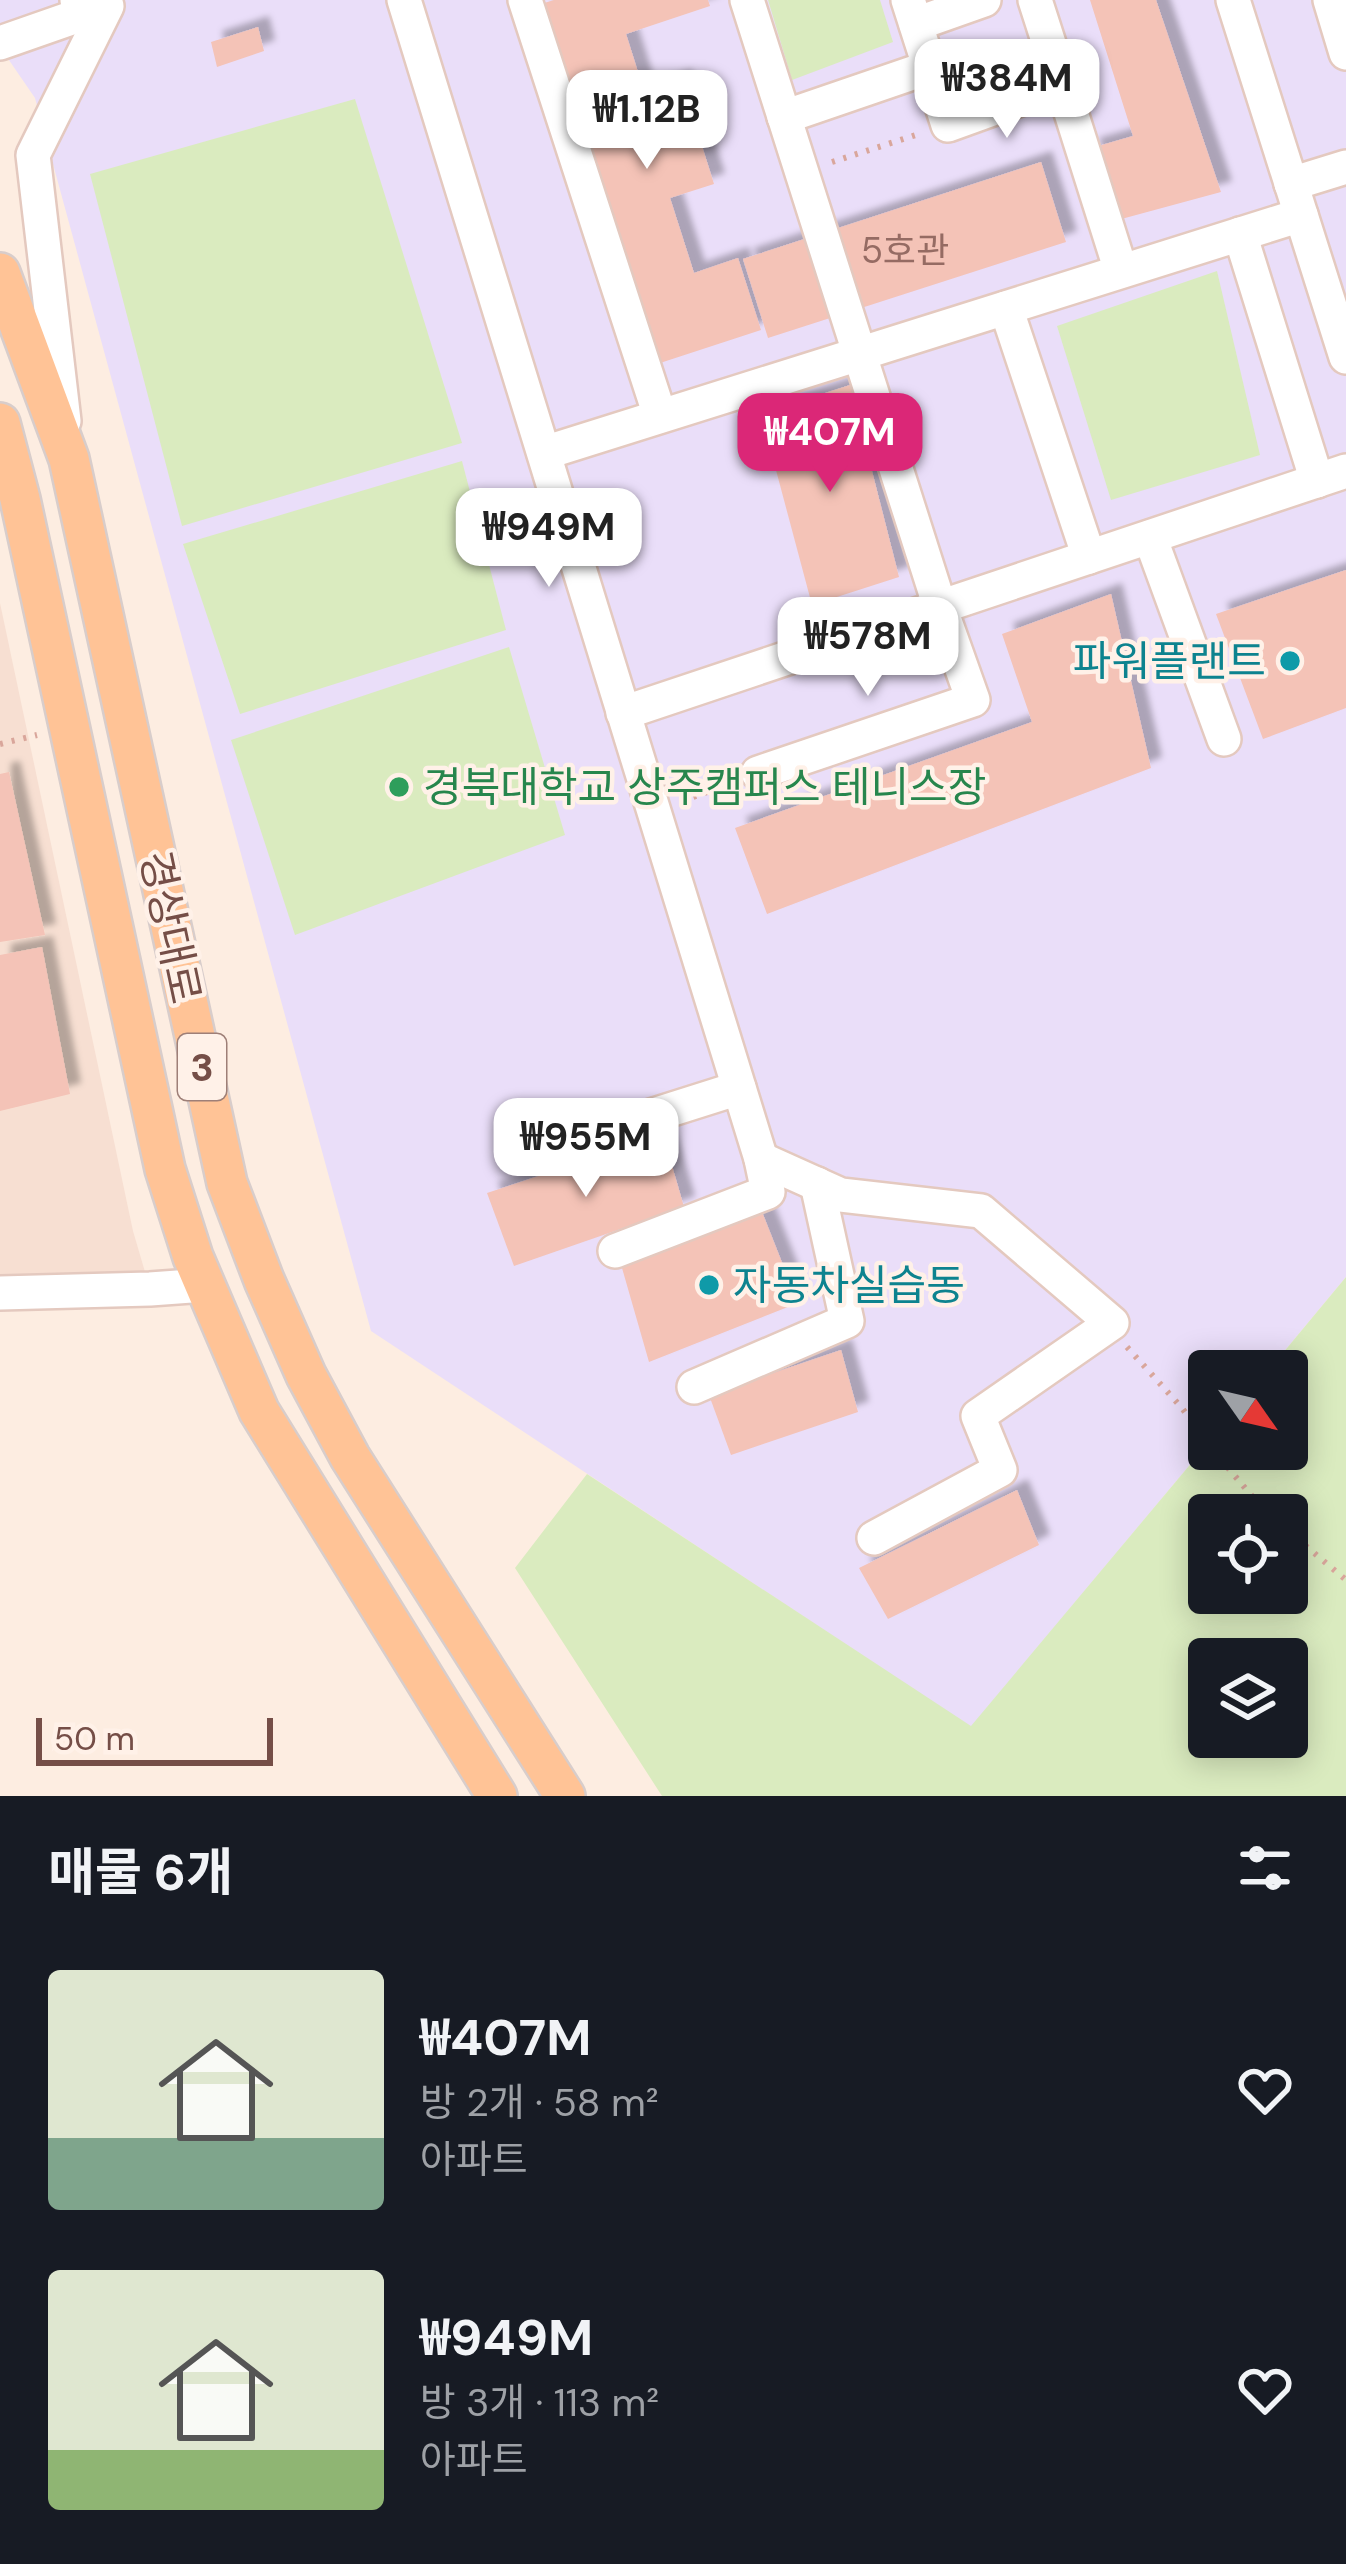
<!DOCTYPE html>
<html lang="ko">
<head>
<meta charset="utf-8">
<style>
	body { margin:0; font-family:"DM Sans","Noto Sans KR",sans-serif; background:#20242c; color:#f1f3f6; height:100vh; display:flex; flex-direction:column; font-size:45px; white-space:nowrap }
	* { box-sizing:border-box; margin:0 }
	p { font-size:39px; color:#9ea1a6 }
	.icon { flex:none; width:66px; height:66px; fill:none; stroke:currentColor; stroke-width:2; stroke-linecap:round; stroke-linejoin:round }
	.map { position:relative; height:1796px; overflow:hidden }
	.sheet { display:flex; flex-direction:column; background:#171b24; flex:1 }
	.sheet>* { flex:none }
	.needle { width:78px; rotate:124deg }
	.fabs { position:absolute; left:1188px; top:1350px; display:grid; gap:24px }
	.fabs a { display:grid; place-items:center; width:120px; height:120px; border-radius:12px; background:#171b24; box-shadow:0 6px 30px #0003; font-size:60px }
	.scale { position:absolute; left:36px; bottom:30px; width:237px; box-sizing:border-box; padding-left:12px; border:6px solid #754e47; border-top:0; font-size:33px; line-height:42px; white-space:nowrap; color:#754e47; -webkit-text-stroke:9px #fff1e8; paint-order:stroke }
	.price { position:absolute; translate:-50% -102px; padding:0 27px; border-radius:24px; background:#fff; color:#222; font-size:39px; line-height:78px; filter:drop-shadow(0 3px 6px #0008) }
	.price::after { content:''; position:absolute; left:50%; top:72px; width:36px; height:27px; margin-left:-18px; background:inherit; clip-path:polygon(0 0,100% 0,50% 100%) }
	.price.on { background:#db2777; color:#fff }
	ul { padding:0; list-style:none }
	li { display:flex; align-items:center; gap:36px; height:300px; padding:0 48px }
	li span { display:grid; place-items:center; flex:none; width:336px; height:240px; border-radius:12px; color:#555 }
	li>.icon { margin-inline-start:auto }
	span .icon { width:144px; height:144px; fill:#fffc; stroke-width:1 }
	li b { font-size:51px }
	h2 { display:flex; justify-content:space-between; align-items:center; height:144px; padding:0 48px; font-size:51px }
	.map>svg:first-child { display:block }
	.residential { fill:#f7dfd2 }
	.education { fill:#eadef9 }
	.green { fill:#daebbf; fill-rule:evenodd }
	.building { fill:#f4c3b7; filter:url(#shadow) }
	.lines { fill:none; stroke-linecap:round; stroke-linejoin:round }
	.minor-casing { stroke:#e4c9bf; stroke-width:38 }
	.major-casing { stroke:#d8cdcb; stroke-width:44 }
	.path { stroke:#d9a69b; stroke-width:6; stroke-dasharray:3 9; stroke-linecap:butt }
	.minor { stroke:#fff; stroke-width:33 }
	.major { stroke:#ffc396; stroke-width:39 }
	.culture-dot { fill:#0f9aa8; stroke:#fff1e8; stroke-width:4.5 }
	.leisure-dot { fill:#2e9e5b; stroke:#fff1e8; stroke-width:4.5 }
	.labels { text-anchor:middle; stroke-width:9; stroke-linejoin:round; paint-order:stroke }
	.number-label { font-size:36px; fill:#956b63 }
	.shield { fill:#fff1e8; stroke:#9e7f77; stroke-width:3 }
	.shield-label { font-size:39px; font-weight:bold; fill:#754e47 }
	.culture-label { font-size:42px; fill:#0d838f; stroke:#fff1e8; text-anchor:end }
	.leisure-label { font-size:42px; fill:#27864d; stroke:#fff1e8; text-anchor:start }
	.street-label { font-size:42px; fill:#754e47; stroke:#fff1e8 }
</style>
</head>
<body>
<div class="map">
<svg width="1346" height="1796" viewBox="0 0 1346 1796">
	<defs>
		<filter id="shadow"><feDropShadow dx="11" dy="-11" stdDeviation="3" flood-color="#0004"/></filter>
	</defs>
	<rect width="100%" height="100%" fill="#fdede1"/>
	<polygon class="residential" points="0,603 133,1231 150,1289 0,1293"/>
	<polygon class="education" points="0,0 1346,0 1346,1277 1268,1371 1209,1371 1209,1442 971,1727 371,1331 35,98 0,47"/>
	<g class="green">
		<polygon points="768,0 880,0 893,42 792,80"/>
		<polygon points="355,99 462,443 182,526 90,174"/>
		<polygon points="1217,271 1260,455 1111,500 1057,326"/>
		<polygon points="462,461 506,630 240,714 183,544"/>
		<polygon points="509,647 565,835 295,935 231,740"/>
		<path d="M1346 1277V1796H662L515 1568 587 1474 971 1726 1209 1442V1449H1287V1371H1268ZM1209 1515H1287V1593H1209ZM1209 1659H1287V1737H1209Z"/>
	</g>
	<g class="building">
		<polygon points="554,0 708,0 710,6 626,34 644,91 681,80 714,184 670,198 694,273 738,258 761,330 657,364 541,4"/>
		<polygon points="1090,0 1156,0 1221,192 1114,221 1088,149 1133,136"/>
		<polygon points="258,27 264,51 217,67 211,42"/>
		<polygon points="1041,162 1066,242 768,338 743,259"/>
		<polygon points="850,385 899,577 812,605 761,414"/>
		<polygon points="1346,570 1346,708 1263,739 1216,614"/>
		<polygon points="1111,594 1151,768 767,914 735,828 1032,722 1002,634"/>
		<polygon points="9,772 45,935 0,942 0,774"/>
		<polygon points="42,947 70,1094 0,1111 0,955"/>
		<polygon points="663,1135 684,1207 514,1266 487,1193"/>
		<polygon points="762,1212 798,1303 649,1362 622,1268"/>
		<polygon points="841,1350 858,1412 731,1455 709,1395"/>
		<polygon points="1017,1490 1039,1545 888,1619 859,1568"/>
	</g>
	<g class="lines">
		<defs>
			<g id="minor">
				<polyline points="404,0 761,1159 768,1192 615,1251"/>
				<polyline points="525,0 660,416"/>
				<polyline points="747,0 940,607 973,700 758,773"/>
				<polyline points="908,0 948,125 1062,84 1035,0"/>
				<polyline points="1233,0 1346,357"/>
				<polyline points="1330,0 1346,53"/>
				<polyline points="916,24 984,0"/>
				<polyline points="0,43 106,6"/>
				<polyline points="1062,84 1121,271"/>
				<polyline points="784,117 930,67"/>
				<polyline points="1291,184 1346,167"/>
				<polyline points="1240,234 1317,481"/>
				<polyline points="1006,308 1089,557"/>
				<polyline points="64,421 33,155 107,6 77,0"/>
				<polyline points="544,453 1301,215"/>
				<polyline points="1150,537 1224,739"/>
				<polyline points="623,713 1346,471"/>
				<polyline points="524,1156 739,1088"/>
				<polyline points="761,1159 841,1195 981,1211 1112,1323 978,1416 1000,1470 874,1538"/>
				<polyline points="0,1293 150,1289 205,1285"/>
				<polyline points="694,1387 847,1321 817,1184"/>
			</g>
			<g id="major">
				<polyline points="0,273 69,459 227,1183 264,1280 306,1375 350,1457 565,1796"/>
				<polyline points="0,423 20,499 165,1169 193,1257 259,1411 497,1796"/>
			</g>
		</defs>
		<use href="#minor" class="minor-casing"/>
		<use href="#major" class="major-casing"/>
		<g class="path">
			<polyline points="832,162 922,133"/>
			<polyline points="0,744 37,735"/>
			<polyline points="682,801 732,783"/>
			<polyline points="1127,1347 1182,1408 1209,1445"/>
			<polyline points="1212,1449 1268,1515"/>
			<polyline points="1287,1530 1346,1580"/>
		</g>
		<use href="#minor" class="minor"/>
		<use href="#major" class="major"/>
	</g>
	<g class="culture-dot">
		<circle cx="1290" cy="661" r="12"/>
		<circle cx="709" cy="1285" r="12"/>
	</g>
	<circle class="leisure-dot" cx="399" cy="787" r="12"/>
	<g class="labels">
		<g class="number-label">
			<text x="905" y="263">5호관</text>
		</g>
		<rect class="shield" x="178" y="1034" width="48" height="66" rx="9"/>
		<g class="shield-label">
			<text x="202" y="1081">3</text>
		</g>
		<g class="culture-label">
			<text x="1266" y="676">파워플랜트</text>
			<text x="733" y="1300" text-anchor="start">자동차실습동</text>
		</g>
		<g class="leisure-label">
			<text x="423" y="802">경북대학교 상주캠퍼스 테니스장</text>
		</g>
		<g class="street-label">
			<text transform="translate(171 927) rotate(78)" y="15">경상대로</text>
		</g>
	</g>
</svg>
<div class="fabs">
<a><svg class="needle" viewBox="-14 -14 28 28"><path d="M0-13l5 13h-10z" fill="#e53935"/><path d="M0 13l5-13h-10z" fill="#9ea1a6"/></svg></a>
<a><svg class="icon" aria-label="locate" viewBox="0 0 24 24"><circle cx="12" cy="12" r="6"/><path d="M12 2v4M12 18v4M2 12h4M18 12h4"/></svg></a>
<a><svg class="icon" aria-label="layers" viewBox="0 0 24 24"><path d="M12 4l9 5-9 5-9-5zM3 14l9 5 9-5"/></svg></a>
</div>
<div class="scale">50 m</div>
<b class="price" style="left:1007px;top:141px">₩384M</b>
<b class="price" style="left:647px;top:172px">₩1.12B</b>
<b class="price on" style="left:830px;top:495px">₩407M</b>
<b class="price" style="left:549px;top:590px">₩949M</b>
<b class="price" style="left:868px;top:699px">₩578M</b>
<b class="price" style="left:586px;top:1200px">₩955M</b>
</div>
<section class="sheet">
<h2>매물 6개<svg class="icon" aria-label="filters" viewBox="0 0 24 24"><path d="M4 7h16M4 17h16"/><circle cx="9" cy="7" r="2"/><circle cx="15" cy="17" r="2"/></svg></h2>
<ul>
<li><span style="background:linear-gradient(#dfe7d0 70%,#7fa58c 0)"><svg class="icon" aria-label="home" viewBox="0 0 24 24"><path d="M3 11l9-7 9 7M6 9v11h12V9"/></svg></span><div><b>₩407M</b><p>방 2개 · 58 m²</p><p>아파트</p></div><svg class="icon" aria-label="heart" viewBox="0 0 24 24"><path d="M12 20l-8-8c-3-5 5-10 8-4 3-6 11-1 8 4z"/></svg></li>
<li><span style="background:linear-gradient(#dfe7d0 75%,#8fb573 0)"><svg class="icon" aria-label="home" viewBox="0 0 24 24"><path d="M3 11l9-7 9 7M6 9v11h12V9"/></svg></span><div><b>₩949M</b><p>방 3개 · 113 m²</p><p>아파트</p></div><svg class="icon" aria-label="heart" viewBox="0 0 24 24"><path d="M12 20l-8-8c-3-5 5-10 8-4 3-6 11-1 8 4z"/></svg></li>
</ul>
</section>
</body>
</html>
